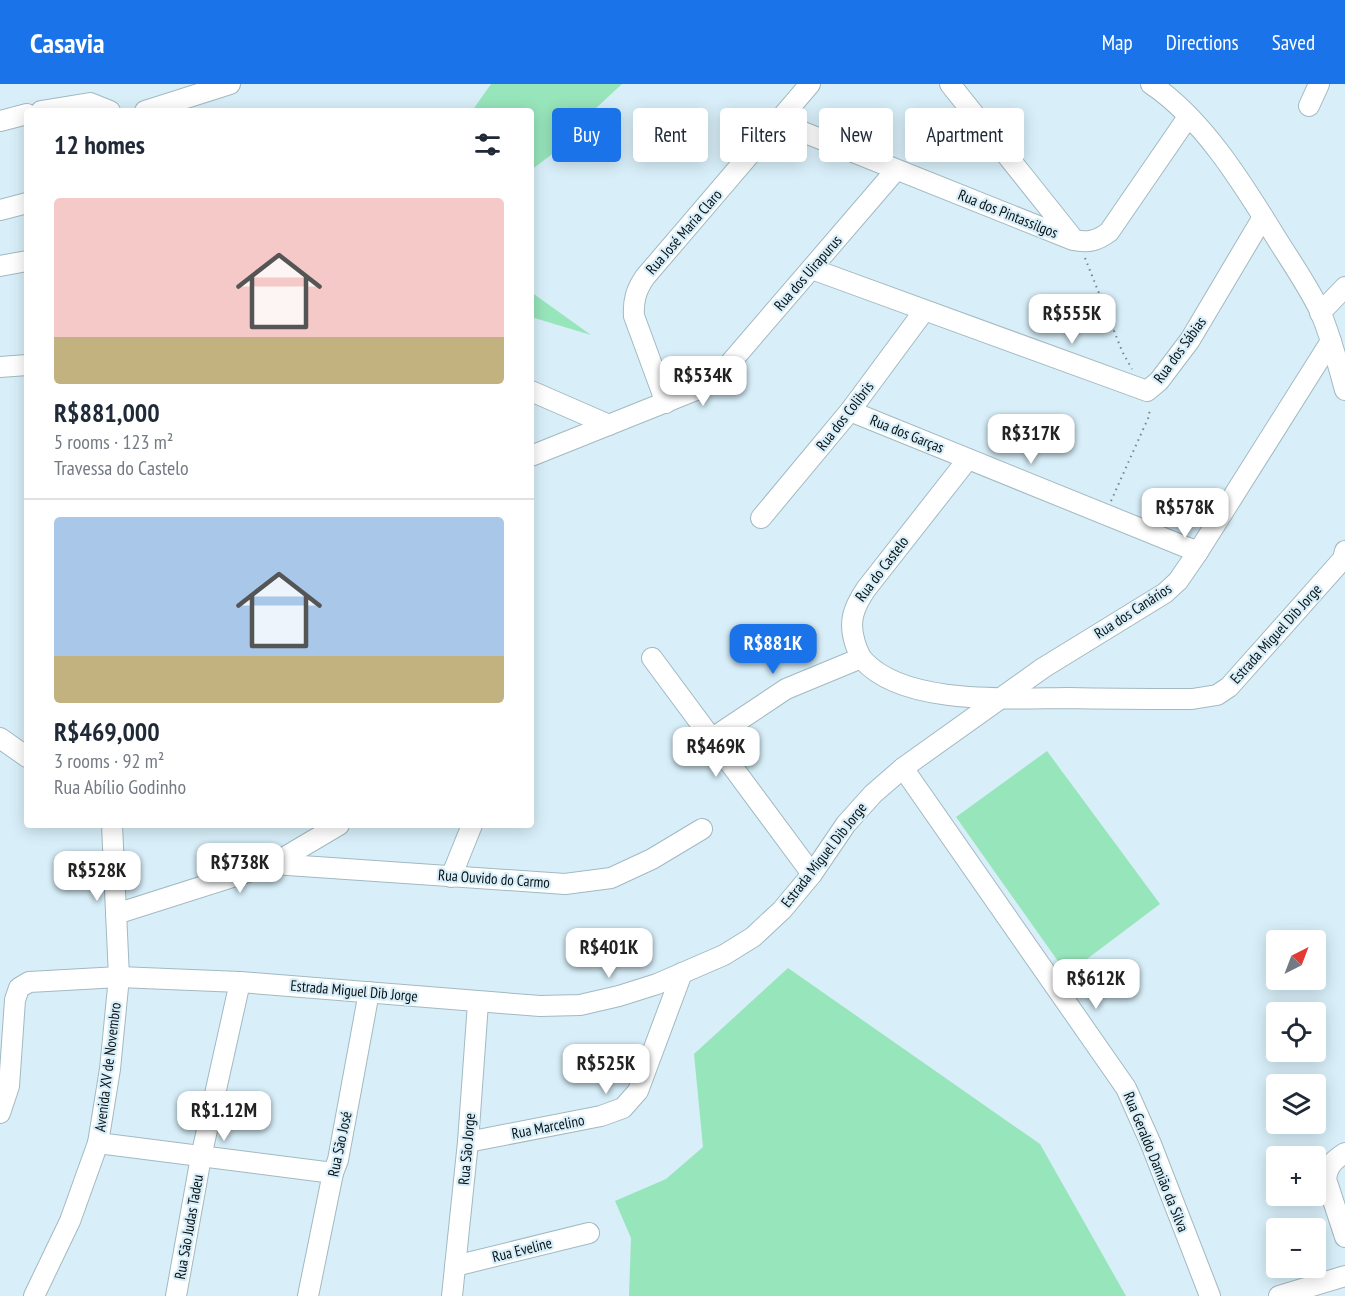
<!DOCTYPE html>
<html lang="en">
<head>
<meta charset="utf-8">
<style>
	body { margin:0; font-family:"PT Sans Narrow",sans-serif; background:#f2f2f3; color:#1f2937; height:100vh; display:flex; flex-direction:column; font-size:22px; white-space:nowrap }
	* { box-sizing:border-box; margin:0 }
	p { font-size:20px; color:#747a83 }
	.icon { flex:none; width:33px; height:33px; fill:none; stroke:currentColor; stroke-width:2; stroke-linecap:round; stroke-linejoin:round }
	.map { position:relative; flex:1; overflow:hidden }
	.side { position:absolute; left:24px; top:24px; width:510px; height:720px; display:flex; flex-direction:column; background:#fff; border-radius:6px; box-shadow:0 3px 15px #0003 }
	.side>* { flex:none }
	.top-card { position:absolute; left:552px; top:24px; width:570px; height:54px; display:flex; gap:12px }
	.needle { width:39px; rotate:42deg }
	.fabs { position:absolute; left:1266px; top:846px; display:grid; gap:12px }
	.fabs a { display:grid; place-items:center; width:60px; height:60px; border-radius:6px; background:#fff; box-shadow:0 3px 15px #0003; font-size:30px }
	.price { position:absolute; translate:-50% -51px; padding:0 14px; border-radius:12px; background:#fff; color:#222; font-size:20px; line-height:39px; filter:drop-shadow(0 2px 3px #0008) }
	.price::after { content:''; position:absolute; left:50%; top:36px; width:18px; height:14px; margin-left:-9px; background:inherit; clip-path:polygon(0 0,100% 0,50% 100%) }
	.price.active { background:#1a73e8; color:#fff }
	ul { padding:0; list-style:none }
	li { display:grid; align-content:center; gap:12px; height:318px; padding:0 30px }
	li+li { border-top:2px solid #e0e1e3 }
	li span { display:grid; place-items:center; height:186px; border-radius:6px; color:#555 }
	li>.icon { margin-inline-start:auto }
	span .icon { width:108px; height:108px; fill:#fffc; stroke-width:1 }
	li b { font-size:26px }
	h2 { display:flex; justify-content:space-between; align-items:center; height:72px; padding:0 30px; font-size:26px }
	.chip { padding:0 21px; border-radius:6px; background:#fff; box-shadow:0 3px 15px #0003; font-size:21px; line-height:54px }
	.chip.active { background:#1a73e8; color:#fff }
	header { display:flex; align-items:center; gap:36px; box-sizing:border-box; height:84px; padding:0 30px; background:#1a73e8; color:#fff }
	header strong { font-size:28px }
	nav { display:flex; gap:33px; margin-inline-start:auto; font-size:21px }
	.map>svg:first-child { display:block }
	.green { fill:#97e5bb }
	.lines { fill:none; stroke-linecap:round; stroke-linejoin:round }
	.minor-casing { stroke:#a2b9c1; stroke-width:22 }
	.path { stroke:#75848b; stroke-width:2; stroke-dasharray:1.5 4.5; stroke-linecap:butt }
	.minor { stroke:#fff; stroke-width:20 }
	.labels { text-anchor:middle; stroke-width:4.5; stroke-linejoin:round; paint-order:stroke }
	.street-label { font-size:15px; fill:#091114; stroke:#d8eff9 }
</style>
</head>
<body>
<header>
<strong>Casavia</strong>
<nav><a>Map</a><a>Directions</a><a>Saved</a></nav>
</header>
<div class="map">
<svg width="1345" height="1212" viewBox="0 0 1345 1212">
	<rect width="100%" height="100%" fill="#d8eff9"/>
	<g class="green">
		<polygon points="491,0 622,0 595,25 559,65 531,86 531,27 472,27"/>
		<polygon points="531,208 591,251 531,233"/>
		<polygon points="1047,667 1160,820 1067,890 956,733"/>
		<polygon points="788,884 1040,1060 1126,1212 629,1212 631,1154 615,1117 666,1095 703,1063 694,970"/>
	</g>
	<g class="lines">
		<defs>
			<g id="minor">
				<polyline points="950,0 1072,153"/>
				<path d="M1151 0C1205 36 1246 105 1280 160 1294 182 1309 204 1320 227 1331 253 1338 280 1345 306"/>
				<polyline points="1309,22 1319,0"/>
				<polyline points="41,27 90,19 110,27"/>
				<polyline points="145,27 230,0"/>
				<polyline points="0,37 27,30"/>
				<path d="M778 38 1073 156C1088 159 1097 157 1109 148L1188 33"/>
				<polyline points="0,126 27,119"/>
				<polyline points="0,182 27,177"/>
				<polyline points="812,185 1147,307 1159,297 1190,256 1263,133"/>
				<polyline points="1320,229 1345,203"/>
				<polyline points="0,283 27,281"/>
				<polyline points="531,307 609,341"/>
				<path d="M666 319 634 232C633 217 636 206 645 193L810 0"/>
				<polyline points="850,327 1198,468"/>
				<polyline points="531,372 696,306 719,292 896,86"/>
				<path d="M968 375 866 505C854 523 848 537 855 559 857 565 859 571 863 576 904 622 1012 614 1069 614 1110 615 1151 615 1192 615L1217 611 1229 603 1343 475 1345 467"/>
				<polyline points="761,434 850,327 924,227"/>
				<polyline points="652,574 812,790"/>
				<polyline points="0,654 27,673"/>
				<polyline points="711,655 786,605 861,574"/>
				<polyline points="903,684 1126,1004 1151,1060 1210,1212"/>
				<polyline points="273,780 565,800 611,794 652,775 702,745"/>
				<polyline points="451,793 472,741"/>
				<polyline points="116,830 273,780 339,741"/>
				<polyline points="0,1029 9,1002 15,916 19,904 29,898 119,893 240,898 540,922 580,921 619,912 657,900 724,871 753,853 782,826 812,790 846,740 873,710 903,684 1043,584 1165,509 1178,497 1198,468 1331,257"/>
				<polyline points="468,1058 601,1032 623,1024 638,1007 682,889"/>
				<polyline points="98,1059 333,1089"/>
				<path d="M1345 1069C1334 1076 1328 1081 1326 1095L1345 1153"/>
				<polyline points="455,1182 589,1149"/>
				<polyline points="34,1212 70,1137 98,1059 110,985 119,893 112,741"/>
				<polyline points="176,1212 201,1073 240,898"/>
				<polyline points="308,1212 333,1089 338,1076 369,908"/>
				<polyline points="452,1212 468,1058 478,919"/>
				<polyline points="1279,1212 1345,1192"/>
			</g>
		</defs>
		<use href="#minor" class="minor-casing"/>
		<g class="path">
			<polyline points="1085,174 1122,267 1132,285"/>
			<polyline points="1111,417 1150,330 1147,324"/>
		</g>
		<use href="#minor" class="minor"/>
	</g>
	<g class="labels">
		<g class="street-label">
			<text transform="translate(1008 130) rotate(22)" y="5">Rua dos Pintassilgos</text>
			<text transform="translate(684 148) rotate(-49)" y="5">Rua José Maria Claro</text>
			<text transform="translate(808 189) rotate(-49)" y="5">Rua dos Uirapurus</text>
			<text transform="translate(1180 266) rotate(-54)" y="5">Rua dos Sábias</text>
			<text transform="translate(845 332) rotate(-52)" y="5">Rua dos Colibris</text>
			<text transform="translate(907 350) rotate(22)" y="5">Rua dos Garças</text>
			<text transform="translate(882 485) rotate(-53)" y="5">Rua do Castelo</text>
			<text transform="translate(1133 527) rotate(-33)" y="5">Rua dos Canários</text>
			<text transform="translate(1276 550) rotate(-48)" y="5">Estrada Miguel Dib Jorge</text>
			<text transform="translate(824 771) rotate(-52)" y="5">Estrada Miguel Dib Jorge</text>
			<text transform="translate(494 795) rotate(4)" y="5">Rua Ouvido do Carmo</text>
			<text transform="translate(354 907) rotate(5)" y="5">Estrada Miguel Dib Jorge</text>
			<text transform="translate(108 983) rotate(-83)" y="5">Avenida XV de Novembro</text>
			<text transform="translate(548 1043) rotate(-11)" y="5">Rua Marcelino</text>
			<text transform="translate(340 1060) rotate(-78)" y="5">Rua São José</text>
			<text transform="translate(467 1065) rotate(-85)" y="5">Rua São Jorge</text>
			<text transform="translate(1156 1078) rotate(68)" y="5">Rua Geraldo Damião da Silva</text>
			<text transform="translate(189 1143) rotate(-80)" y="5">Rua São Judas Tadeu</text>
			<text transform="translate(522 1166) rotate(-14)" y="5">Rua Eveline</text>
		</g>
	</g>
</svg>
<div class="fabs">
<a><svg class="needle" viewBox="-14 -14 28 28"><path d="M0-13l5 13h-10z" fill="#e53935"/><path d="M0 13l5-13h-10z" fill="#747a83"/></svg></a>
<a><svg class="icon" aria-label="locate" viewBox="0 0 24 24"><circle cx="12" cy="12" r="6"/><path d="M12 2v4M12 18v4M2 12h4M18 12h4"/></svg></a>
<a><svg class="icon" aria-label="layers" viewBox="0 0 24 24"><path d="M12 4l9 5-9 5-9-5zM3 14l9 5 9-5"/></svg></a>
<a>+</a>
<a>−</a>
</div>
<b class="price" style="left:1072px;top:261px">R$555K</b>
<b class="price" style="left:703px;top:323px">R$534K</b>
<b class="price" style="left:1031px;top:381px">R$317K</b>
<b class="price" style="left:1185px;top:455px">R$578K</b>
<b class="price active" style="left:773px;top:591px">R$881K</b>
<b class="price" style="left:716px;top:694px">R$469K</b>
<b class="price" style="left:240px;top:810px">R$738K</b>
<b class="price" style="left:97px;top:818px">R$528K</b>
<b class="price" style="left:609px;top:895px">R$401K</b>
<b class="price" style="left:1096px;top:926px">R$612K</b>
<b class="price" style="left:606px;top:1011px">R$525K</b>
<b class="price" style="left:224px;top:1058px">R$1.12M</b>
<div class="top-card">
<a class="chip active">Buy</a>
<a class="chip">Rent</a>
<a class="chip">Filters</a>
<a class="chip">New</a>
<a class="chip">Apartment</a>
</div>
<section class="side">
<h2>12 homes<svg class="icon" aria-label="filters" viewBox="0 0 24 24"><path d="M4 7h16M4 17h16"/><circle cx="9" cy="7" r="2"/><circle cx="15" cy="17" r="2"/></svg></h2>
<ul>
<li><span style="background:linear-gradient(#f6c9c9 75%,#c2b280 0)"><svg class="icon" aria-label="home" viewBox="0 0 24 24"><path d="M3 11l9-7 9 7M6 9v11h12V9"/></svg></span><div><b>R$881,000</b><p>5 rooms · 123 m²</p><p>Travessa do Castelo</p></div></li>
<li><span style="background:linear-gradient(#a9c7e8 75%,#c2b280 0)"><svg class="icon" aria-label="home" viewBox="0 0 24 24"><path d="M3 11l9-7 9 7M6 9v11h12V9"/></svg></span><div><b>R$469,000</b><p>3 rooms · 92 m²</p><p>Rua Abílio Godinho</p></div></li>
</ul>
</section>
</div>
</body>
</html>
